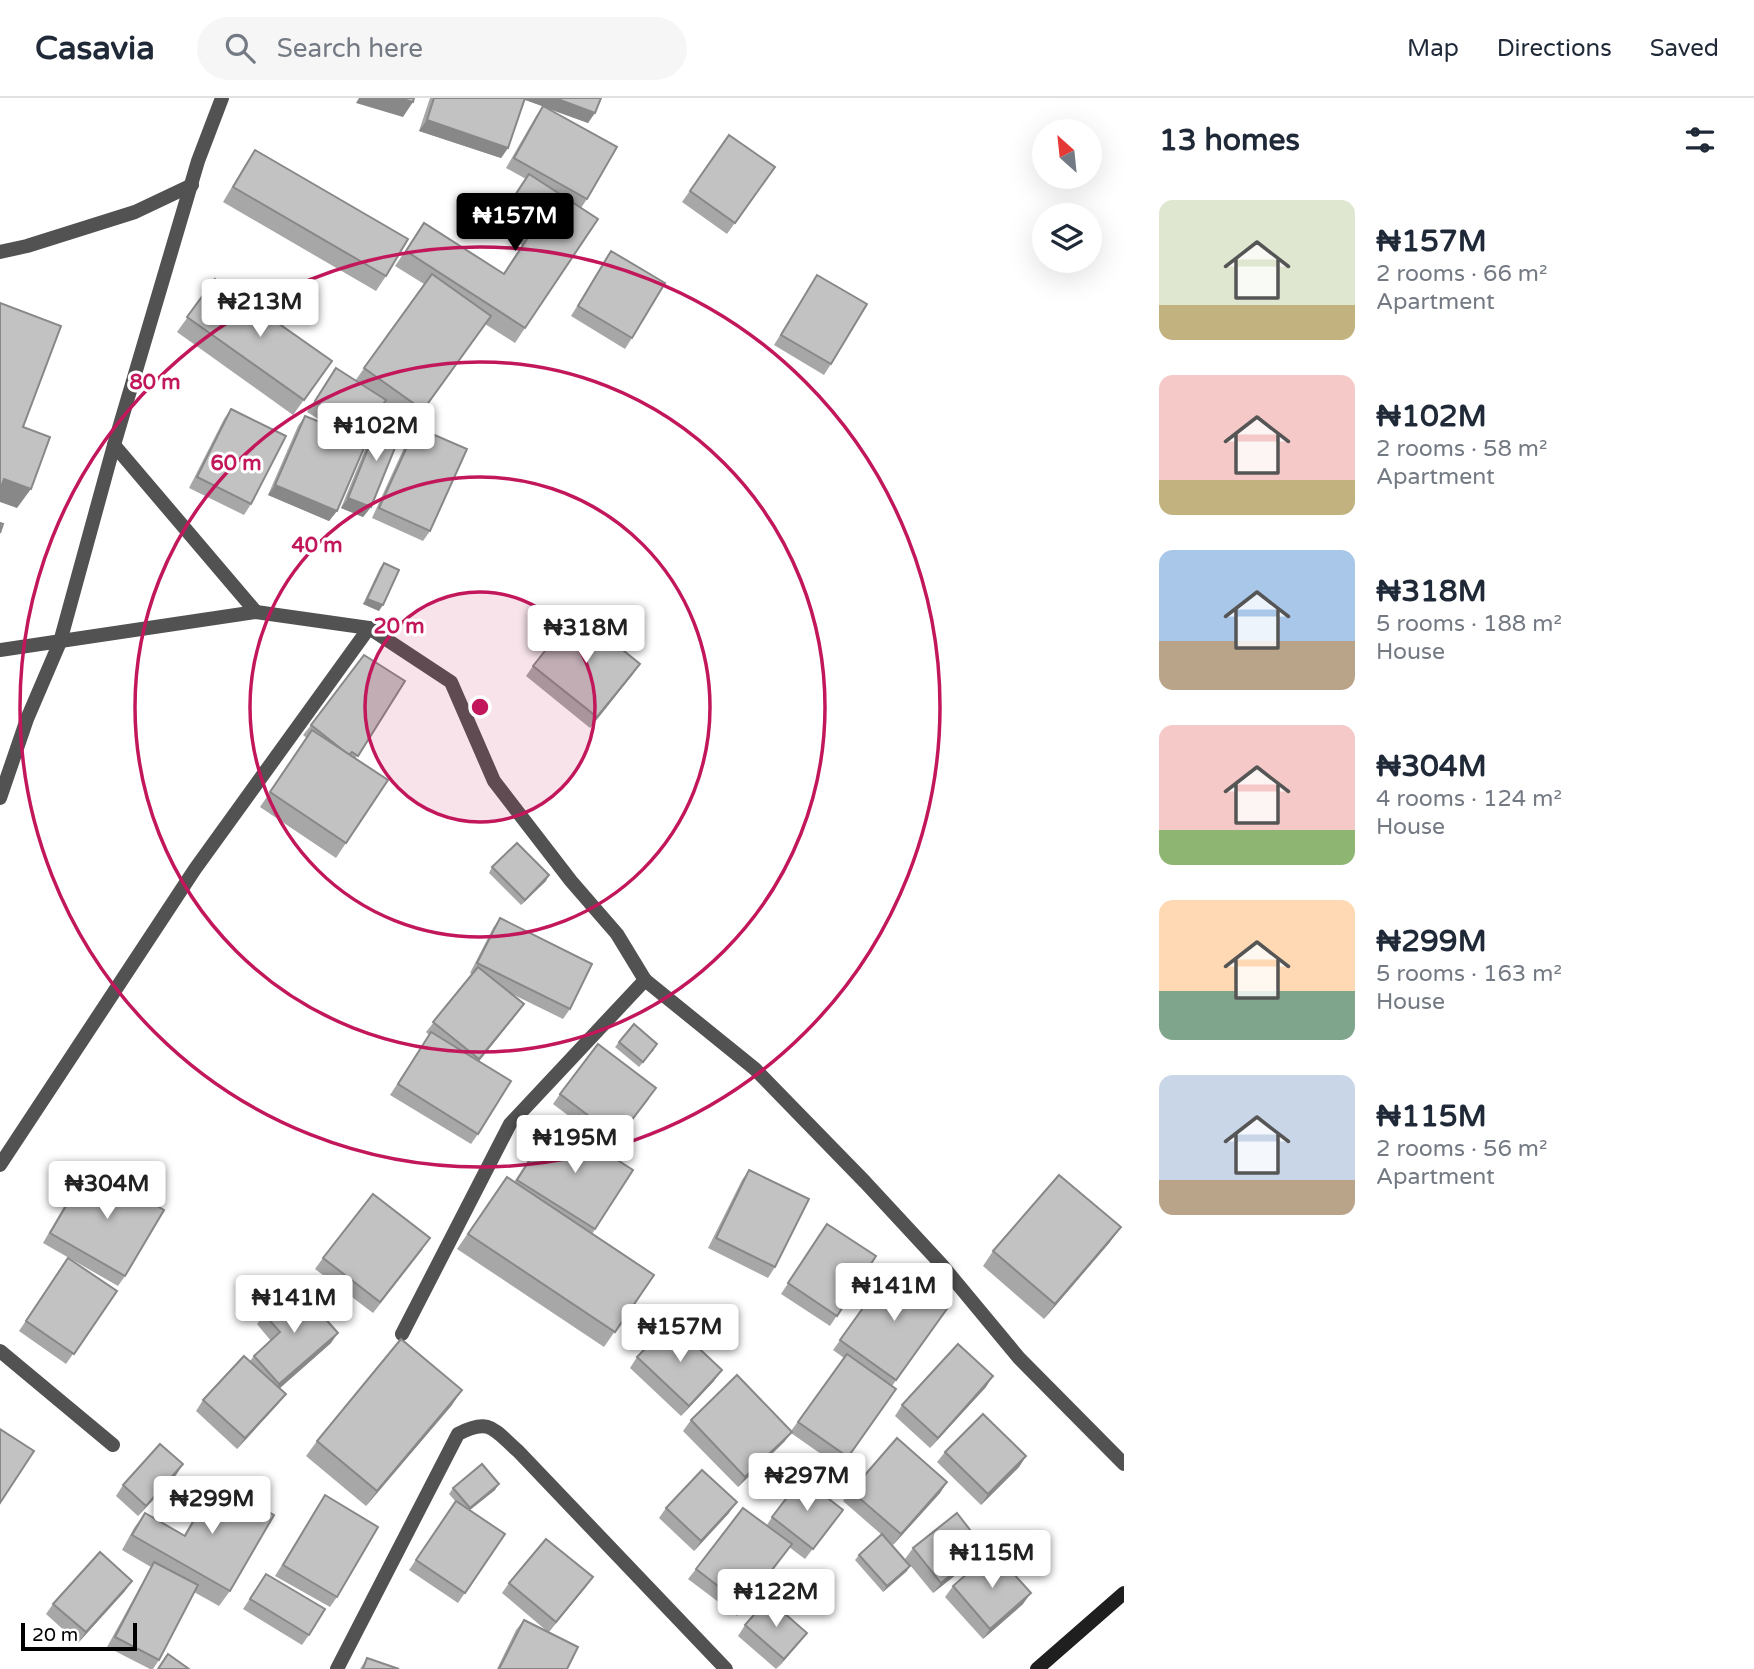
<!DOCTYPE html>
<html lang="en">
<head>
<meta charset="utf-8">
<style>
	body { margin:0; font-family:"Varela Round",sans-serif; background:#f6f6f7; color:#1f2937; height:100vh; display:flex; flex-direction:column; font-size:26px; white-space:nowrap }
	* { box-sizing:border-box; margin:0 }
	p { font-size:23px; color:#747a83 }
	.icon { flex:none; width:38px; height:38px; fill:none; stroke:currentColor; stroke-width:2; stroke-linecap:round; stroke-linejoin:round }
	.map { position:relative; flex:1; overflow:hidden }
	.drawer { display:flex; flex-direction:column; background:#fff; width:630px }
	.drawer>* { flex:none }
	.needle { width:46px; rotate:333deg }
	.tools { position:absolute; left:1032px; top:21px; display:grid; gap:14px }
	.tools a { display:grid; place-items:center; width:70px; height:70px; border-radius:50%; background:#fff; box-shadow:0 7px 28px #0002; font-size:35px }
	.scale { position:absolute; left:21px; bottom:18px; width:116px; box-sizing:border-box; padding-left:7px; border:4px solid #000; border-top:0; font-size:19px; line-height:24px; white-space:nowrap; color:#000; -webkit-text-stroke:5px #fff; paint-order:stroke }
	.price { position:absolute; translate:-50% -60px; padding:0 16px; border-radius:7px; background:#fff; color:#222; font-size:23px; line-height:46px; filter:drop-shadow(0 2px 4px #0008) }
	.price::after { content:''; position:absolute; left:50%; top:42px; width:21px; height:16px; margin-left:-10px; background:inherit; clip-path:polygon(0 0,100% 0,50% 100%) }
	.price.on { background:#000; color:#fff }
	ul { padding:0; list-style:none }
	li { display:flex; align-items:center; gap:21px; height:175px; padding:0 35px }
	li span { display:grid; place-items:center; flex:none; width:196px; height:140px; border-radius:14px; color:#555 }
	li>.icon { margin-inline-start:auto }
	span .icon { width:84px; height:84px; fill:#fffc; stroke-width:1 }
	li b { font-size:30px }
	h2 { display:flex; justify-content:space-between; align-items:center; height:84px; padding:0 35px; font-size:30px }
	header { display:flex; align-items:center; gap:42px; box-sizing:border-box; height:98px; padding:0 35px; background:#fff; border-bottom:2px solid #e0e1e3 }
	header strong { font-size:33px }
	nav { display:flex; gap:38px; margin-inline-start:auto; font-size:24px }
	.search { width:490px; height:63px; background:#f6f6f7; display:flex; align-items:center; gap:18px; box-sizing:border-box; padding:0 24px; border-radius:38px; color:#747a83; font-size:26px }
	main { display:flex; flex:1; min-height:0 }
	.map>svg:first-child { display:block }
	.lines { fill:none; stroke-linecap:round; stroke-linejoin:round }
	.street { stroke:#525252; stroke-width:14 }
	.secondary { stroke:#1f1f1f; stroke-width:14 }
	.wall { fill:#a7a7a7 }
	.shaded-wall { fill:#888 }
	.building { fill:#c2c2c2; stroke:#888; stroke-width:2 }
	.ring { fill:none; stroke:#c2185b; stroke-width:3.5 }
	.centre { fill:#c2185b; stroke:#fff; stroke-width:3.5 }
	.ring-label { font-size:21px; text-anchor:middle; font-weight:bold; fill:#c2185b; stroke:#fff; stroke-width:6; stroke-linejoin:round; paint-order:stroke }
</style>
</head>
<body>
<header>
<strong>Casavia</strong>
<div class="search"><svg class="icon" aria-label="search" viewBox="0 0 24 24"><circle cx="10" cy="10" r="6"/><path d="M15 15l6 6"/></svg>Search here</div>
<nav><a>Map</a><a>Directions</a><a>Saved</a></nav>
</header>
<main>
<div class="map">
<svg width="1124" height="1571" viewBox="0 0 1124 1571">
	<rect width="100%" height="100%" fill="#fff"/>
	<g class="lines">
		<g class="street">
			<polyline points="0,154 27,148 135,114 192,87"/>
			<polyline points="114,347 256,514"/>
			<polyline points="0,552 256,514 369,530 451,584 494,683 571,783 617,836 645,882"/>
			<polyline points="0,700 27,621 60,544 114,347 198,63 222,0"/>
			<polyline points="0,1067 195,771 369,530"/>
			<polyline points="402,1236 510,1026 645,882 755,971 865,1084 941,1166 1019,1260 1124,1366"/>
			<polyline points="0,1253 113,1347"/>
			<path d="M337 1571 458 1336C490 1319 494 1332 518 1353L726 1571"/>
		</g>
		<polyline class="secondary" points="1037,1571 1124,1495"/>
	</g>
	<g class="wall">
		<polygon points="430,0 601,0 588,25 546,10 587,101 581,110 525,230 515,245 485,226 413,327 383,306 361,341 337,413 329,423 268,397 298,328 305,318 328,327 307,314 329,281 355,283 424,186 395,168 414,140 424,125 503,176 522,147 494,129 526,81 506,70 536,18 543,8 525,2 508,50 501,60 419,33"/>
		<polygon points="729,37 775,69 727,136 682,104"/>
		<polygon points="255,52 386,178 376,193 223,104 245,67"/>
		<polygon points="611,153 632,240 625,251 571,218"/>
		<polygon points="817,177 831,266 824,277 774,247"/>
		<polygon points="215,181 332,263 293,317 177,234"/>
		<polygon points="231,311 251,406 244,417 189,390 224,321"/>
		<polygon points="380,321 371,409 363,419 341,410 373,332"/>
		<polygon points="416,329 430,433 423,443 372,420 409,339"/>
		<polygon points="384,465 379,513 363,506 380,470"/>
		<polygon points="533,568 633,576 590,630 526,578"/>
		<polygon points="405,583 355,661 388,682 336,760 260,709 307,640 303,637 311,627"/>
		<polygon points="492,769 546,783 521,807 489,775"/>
		<polygon points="500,820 570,911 563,921 510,895 524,906 479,963 478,1036 471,1046 390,997 429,937 426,934 472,876 470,875 493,830"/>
		<polygon points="619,944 654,952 639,969 615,949"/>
		<polygon points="560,996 649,1001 611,1050 553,1006"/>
		<polygon points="548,1033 633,1072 592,1136 654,1177 604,1249 457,1151 507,1079 514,1084"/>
		<polygon points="89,1069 125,1178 118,1188 43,1145 81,1079"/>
		<polygon points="749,1072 775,1169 768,1180 708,1150 742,1082"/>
		<polygon points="827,1126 876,1158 830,1228 781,1196"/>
		<polygon points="1110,1144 1044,1221 983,1168 993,1153"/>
		<polygon points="423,1151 373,1215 315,1171 323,1160"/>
		<polygon points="68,1160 117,1193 66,1266 19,1233"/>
		<polygon points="893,1168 949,1208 892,1288 896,1291 841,1370 791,1335 784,1344 738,1389 683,1333 691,1322 791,1333 844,1260 833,1252"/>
		<polygon points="264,1216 331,1245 280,1290 278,1306 237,1351 196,1313 203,1302 250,1263 254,1258 271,1243 257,1226"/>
		<polygon points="637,1259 714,1283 681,1318 630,1270"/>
		<polygon points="986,1289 930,1350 895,1318 902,1307"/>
		<polygon points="452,1307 366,1408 306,1358 317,1343"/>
		<polygon points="945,1354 1026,1358 1019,1369 981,1407 937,1364"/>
		<polygon points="183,1366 176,1377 138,1418 116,1398 123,1387"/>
		<polygon points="216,1384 230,1493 219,1508 194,1494 159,1562 153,1571 150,1571 107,1549 151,1469 122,1452 134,1430 145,1415 184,1437 206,1399"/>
		<polygon points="947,1384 940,1395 893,1447 887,1441 907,1473 883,1494 855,1462 859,1457 882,1437 843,1403 851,1393"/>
		<polygon points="453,1390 495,1392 470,1412 505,1436 458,1505 409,1472 456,1404 449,1396"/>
		<polygon points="325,1397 337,1499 330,1509 275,1478"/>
		<polygon points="666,1410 729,1415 694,1453 659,1420"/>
		<polygon points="772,1419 835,1422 805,1461 789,1449 737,1518 688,1481 696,1471 767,1427"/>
		<polygon points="913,1450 977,1460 933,1495 905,1461"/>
		<polygon points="266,1476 309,1537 302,1547 243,1511"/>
		<polygon points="509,1485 585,1490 549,1534 567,1571 497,1571 516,1532 524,1522 548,1534 502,1495"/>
		<polygon points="953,1488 1023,1506 983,1541 945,1499"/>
		<polygon points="125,1493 78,1545 46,1516 53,1506"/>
		<polygon points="745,1527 807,1535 799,1545 776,1571 738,1538"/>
		<polygon points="367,1560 399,1571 360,1571"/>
	</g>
	<g class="shaded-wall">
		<polygon points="359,0 399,0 413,4 403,19 356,5"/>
		<polygon points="520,0 555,0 595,15 588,25"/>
		<polygon points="427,22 508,50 501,60 419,33"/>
		<polygon points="4,381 31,391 17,410 0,404 0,387"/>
		<polygon points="275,387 337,413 329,423 268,397"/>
		<polygon points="348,400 371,409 363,419 341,410"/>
		<polygon points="367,501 383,507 379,513 363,506"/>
		<polygon points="640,566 633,576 590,630 597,619"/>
		<polygon points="549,777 546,783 521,807 525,802"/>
		<polygon points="524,906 516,917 472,972 479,961"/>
		<polygon points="1121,1129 1110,1144 1044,1221 1055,1206"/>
		<polygon points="338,1235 331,1245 272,1297 279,1286"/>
		<polygon points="722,1272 714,1283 681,1318 689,1308"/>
		<polygon points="993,1278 986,1289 930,1350 938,1340"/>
		<polygon points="462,1292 452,1307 366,1408 377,1393"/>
		<polygon points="286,1296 278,1306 237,1351 245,1340"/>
		<polygon points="792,1334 784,1344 738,1389 745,1379"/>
		<polygon points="1026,1358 1019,1369 981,1407 988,1396"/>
		<polygon points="183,1366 176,1377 138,1418 146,1408"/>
		<polygon points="947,1384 940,1395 893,1447 901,1436"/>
		<polygon points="499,1386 495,1392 466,1415 470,1410"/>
		<polygon points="737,1404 729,1415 694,1453 701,1443"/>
		<polygon points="984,1450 977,1460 933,1495 941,1485"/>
		<polygon points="910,1468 907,1473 883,1494 887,1488"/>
		<polygon points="593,1479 585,1490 548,1534 556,1524"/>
		<polygon points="132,1483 125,1493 78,1545 86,1534"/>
		<polygon points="1031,1495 1023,1506 983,1541 990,1531"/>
		<polygon points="807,1535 799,1545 777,1571 784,1561"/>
	</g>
	<g class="building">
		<polygon points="399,0 414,0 413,4"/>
		<polygon points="434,0 525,0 508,50 427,22"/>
		<polygon points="555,0 601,0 595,15"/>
		<polygon points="543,8 617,49 587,101 514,60"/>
		<polygon points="729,37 775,69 735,125 690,93"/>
		<polygon points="255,52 408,141 386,178 233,89"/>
		<polygon points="529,76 598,121 525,230 406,153 424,125 504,176 533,132 504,114"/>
		<polygon points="611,153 665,185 632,240 578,208"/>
		<polygon points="432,176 491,218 423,312 364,270"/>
		<polygon points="817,177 867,206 831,266 781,237"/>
		<polygon points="215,181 332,263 304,302 187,219"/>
		<polygon points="0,205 61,228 23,329 50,339 31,391 4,381 0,392"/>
		<polygon points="336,270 386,302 364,335 315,303"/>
		<polygon points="231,311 286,338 251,406 197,379"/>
		<polygon points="305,318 367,343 337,413 275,387"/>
		<polygon points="380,321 403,330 371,409 348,400"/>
		<polygon points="416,329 467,351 430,433 379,410"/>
		<polygon points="0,425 3,426 0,435"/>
		<polygon points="384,465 399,472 383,507 367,501"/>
		<polygon points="576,514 640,566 597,619 533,568"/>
		<polygon points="364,557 405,583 358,658 352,654 349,657 311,627"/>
		<polygon points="312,632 388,682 346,745 270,694"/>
		<polygon points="517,745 549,777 525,802 492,769"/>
		<polygon points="500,820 592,866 570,911 477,865"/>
		<polygon points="478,869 524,906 479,961 433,924"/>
		<polygon points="634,926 657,946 643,964 619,944"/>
		<polygon points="431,934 511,983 478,1036 398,986"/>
		<polygon points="598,946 656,990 618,1040 560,996"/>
		<polygon points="555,1022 633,1072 595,1131 517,1082"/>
		<polygon points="89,1069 164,1112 125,1178 50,1135"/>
		<polygon points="749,1072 809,1101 775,1169 716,1140"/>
		<polygon points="1059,1077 1121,1129 1055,1206 993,1153"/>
		<polygon points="507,1079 654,1177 615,1234 468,1136"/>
		<polygon points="373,1096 430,1140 380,1204 323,1160"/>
		<polygon points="827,1126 876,1158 837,1218 788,1185"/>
		<polygon points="68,1160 117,1193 74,1256 26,1223"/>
		<polygon points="893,1168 949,1208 896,1282 840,1242"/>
		<polygon points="296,1188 338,1235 279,1286 254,1258 280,1234 264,1216"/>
		<polygon points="671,1224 722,1272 689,1308 637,1259"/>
		<polygon points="401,1241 462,1292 377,1393 317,1343"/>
		<polygon points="958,1246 993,1278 938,1340 902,1307"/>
		<polygon points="847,1256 896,1291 848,1359 798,1324"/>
		<polygon points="244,1258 286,1296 245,1340 203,1302"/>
		<polygon points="737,1277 792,1334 745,1379 691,1322"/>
		<polygon points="983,1316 1026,1358 988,1396 945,1354"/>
		<polygon points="0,1331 34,1353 0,1405"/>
		<polygon points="897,1340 947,1384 901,1436 851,1393"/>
		<polygon points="160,1346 183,1366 146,1408 123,1387"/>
		<polygon points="482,1366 499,1386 470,1410 453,1390"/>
		<polygon points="702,1372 737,1404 701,1443 666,1410"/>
		<polygon points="802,1380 843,1412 813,1451 772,1419"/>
		<polygon points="216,1384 274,1417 230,1493 132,1437 145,1415 185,1438"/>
		<polygon points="325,1397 378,1429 337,1499 283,1467"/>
		<polygon points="456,1403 505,1436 465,1495 416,1462"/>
		<polygon points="743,1410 792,1446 744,1508 696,1471"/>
		<polygon points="957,1415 984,1450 941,1485 913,1450"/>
		<polygon points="882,1436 910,1468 887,1488 859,1457"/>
		<polygon points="546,1441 593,1479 556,1524 509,1485"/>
		<polygon points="993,1453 1031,1495 990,1531 953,1488"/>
		<polygon points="100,1454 132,1483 86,1534 53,1506"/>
		<polygon points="154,1464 198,1487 159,1562 115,1539"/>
		<polygon points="266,1476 325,1511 309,1537 250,1501"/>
		<polygon points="768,1501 807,1535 784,1561 745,1527"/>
		<polygon points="524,1522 578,1549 567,1571 499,1571"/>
		<polygon points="168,1556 189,1571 158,1571"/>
		<polygon points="367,1560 399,1571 363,1571"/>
	</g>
	<circle cx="480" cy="609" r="115" fill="#c2185b" fill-opacity=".12"/>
	<g class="ring">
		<circle cx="480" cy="609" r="115"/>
		<circle cx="480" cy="609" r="230"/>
		<circle cx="480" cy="609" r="345"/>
		<circle cx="480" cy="609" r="460"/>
	</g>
	<circle cx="480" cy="609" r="10" class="centre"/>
	<g class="ring-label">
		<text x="155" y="291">80 m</text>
		<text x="236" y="372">60 m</text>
		<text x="317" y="454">40 m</text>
		<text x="399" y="535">20 m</text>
	</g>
</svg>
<div class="tools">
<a><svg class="needle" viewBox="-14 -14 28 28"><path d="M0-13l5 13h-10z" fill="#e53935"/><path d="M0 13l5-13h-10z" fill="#747a83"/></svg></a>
<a><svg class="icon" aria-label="layers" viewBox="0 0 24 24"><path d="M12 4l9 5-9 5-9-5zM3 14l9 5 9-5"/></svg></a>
</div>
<div class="scale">20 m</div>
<b class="price on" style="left:515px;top:155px">₦157M</b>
<b class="price" style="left:260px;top:241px">₦213M</b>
<b class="price" style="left:376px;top:365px">₦102M</b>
<b class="price" style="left:586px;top:567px">₦318M</b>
<b class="price" style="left:575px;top:1077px">₦195M</b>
<b class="price" style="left:107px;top:1123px">₦304M</b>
<b class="price" style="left:894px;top:1225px">₦141M</b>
<b class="price" style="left:294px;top:1237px">₦141M</b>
<b class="price" style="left:680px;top:1266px">₦157M</b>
<b class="price" style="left:807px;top:1415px">₦297M</b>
<b class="price" style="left:212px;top:1438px">₦299M</b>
<b class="price" style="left:992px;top:1492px">₦115M</b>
<b class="price" style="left:776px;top:1531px">₦122M</b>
</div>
<section class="drawer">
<h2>13 homes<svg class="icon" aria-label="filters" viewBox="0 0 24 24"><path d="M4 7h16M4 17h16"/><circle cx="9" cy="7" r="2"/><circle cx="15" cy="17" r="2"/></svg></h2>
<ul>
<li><span style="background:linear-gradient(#dfe7d0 75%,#c2b280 0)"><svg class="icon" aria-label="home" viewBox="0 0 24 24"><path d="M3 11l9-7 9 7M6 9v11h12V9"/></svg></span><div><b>₦157M</b><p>2 rooms · 66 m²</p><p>Apartment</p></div></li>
<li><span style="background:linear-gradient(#f6c9c9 75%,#c2b280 0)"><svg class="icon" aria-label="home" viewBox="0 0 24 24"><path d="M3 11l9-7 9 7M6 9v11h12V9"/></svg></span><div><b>₦102M</b><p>2 rooms · 58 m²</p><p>Apartment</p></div></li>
<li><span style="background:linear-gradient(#a9c7e8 65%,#b9a48a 0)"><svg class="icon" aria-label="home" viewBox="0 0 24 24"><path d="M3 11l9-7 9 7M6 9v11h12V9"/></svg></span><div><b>₦318M</b><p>5 rooms · 188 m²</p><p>House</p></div></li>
<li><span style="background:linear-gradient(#f6c9c9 75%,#8fb573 0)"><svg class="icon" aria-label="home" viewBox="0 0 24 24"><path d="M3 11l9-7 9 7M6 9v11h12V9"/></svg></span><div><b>₦304M</b><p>4 rooms · 124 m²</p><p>House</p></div></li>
<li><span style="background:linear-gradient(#ffd9b3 65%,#7fa58c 0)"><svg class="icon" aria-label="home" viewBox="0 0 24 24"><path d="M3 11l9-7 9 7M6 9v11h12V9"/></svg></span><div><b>₦299M</b><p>5 rooms · 163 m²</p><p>House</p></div></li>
<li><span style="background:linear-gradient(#c9d6e8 75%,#b9a48a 0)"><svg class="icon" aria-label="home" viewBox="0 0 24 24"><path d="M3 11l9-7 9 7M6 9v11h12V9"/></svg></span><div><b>₦115M</b><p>2 rooms · 56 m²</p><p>Apartment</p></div></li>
</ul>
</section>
</main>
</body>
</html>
